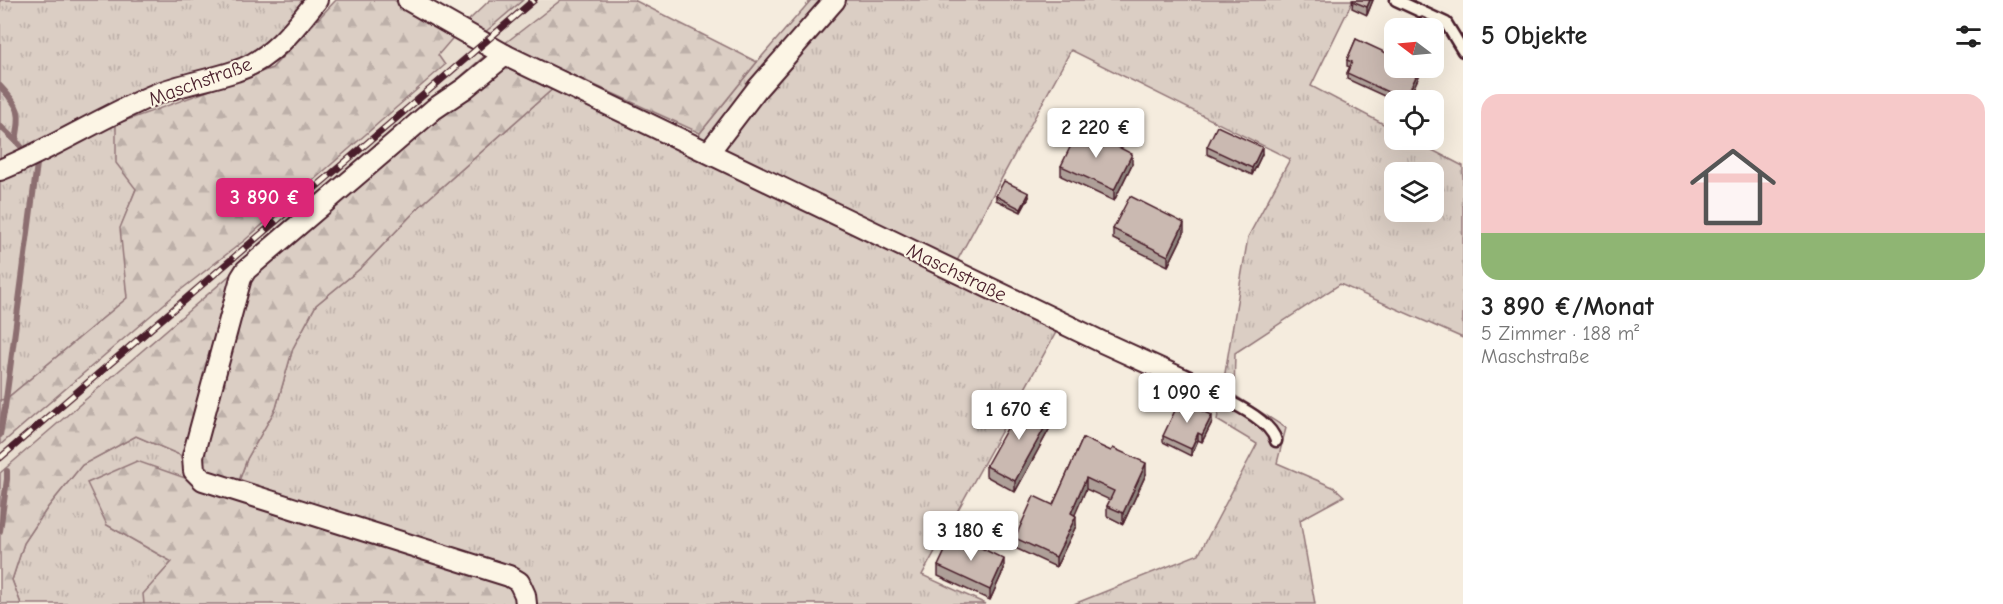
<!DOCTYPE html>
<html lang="de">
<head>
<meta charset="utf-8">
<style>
	body { margin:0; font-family:"Comic Neue",sans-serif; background:#f6f6f6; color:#222; height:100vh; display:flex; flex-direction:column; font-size:22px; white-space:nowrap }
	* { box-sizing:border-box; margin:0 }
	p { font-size:20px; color:#767676 }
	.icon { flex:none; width:33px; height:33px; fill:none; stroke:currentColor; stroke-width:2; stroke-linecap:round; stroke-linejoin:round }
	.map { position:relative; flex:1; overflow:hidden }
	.drawer { display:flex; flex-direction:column; background:#fff; width:540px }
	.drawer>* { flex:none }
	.needle { width:39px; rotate:286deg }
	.fabs { position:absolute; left:1384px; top:18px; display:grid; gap:12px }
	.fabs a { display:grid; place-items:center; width:60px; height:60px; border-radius:12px; background:#fff; box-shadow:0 6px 24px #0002; font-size:30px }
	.price { position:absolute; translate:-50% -51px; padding:0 14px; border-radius:6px; background:#fff; color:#222; font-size:20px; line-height:39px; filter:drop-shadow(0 2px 3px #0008) }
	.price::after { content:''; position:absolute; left:50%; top:36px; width:18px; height:14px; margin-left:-9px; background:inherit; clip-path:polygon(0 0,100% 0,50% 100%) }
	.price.on { background:#db2777; color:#fff }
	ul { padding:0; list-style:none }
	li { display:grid; align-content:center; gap:12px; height:318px; padding:0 18px }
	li+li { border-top:2px solid #e0e0e0 }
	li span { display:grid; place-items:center; height:186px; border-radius:18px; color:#555 }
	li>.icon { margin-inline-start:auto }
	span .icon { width:108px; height:108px; fill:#fffc; stroke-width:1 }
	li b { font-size:26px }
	h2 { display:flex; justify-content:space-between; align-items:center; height:72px; padding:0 18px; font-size:26px }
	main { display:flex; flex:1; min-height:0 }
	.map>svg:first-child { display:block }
	.built { fill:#e8ddd0 }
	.grass { fill:url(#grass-tufts); stroke:#927678; stroke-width:1.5; fill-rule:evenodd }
	.forest { fill:url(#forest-firs); stroke:#927678; stroke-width:1.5 }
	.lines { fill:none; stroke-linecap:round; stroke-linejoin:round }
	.stream { stroke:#8c6e70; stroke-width:6 }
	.lane-casing { stroke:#4a1f2b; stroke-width:15 }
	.street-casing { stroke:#4a1f2b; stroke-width:24 }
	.lane { stroke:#fcf5e5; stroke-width:10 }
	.street { stroke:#fcf5e5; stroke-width:20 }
	.rail-casing { stroke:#4a1f2b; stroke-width:7 }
	.rail { stroke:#fcf5e5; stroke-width:4.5; stroke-dasharray:14; stroke-linecap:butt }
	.wall { fill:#ae9f98; stroke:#4a1f2b; stroke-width:1.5 }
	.shaded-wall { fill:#8d827c; stroke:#4a1f2b; stroke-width:1.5 }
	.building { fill:#cab9b1; stroke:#4a1f2b; stroke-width:1.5 }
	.labels { text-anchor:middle; stroke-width:4.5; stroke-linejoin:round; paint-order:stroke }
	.street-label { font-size:20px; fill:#4a1f2b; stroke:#fcf5e5 }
</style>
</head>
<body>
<main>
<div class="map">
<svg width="1463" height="604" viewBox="0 0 1463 604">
	<defs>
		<pattern id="grass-tufts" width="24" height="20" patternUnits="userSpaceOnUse" patternTransform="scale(1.5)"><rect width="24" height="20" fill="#dbcec4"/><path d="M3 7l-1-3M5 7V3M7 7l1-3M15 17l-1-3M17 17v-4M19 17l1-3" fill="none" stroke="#bdb0a9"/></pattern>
		<pattern id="forest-firs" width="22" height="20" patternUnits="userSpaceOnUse" patternTransform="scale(1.5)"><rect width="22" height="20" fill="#dbcec4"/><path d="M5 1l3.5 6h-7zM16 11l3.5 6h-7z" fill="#bdb0a9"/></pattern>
	</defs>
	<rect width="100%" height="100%" fill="#f5ecde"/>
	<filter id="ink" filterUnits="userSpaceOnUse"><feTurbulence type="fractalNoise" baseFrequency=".0167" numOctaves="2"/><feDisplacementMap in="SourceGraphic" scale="12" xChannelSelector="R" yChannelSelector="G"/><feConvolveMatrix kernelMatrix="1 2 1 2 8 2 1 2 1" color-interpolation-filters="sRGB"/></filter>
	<g filter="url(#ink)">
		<polygon class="built" points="523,0 561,0 504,44 487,54 0,473 0,445 178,292 245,240 445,66 437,55 457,33 474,43"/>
		<g class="grass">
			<polygon points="0,0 311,0 278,36 243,63 125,105 116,124 136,189 122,224 127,298 6,399 0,400"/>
			<polygon points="490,0 523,0 483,34 468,21"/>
			<path d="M811 0H1353L1311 86 1395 130V140H1413L1463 166V338L1340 284 1235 353 1234 395 1286 428 1277 463 1335 488 1344 496 1300 520 1315 604H1074L1199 554 1257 444 1217 420 1248 237 1290 159 1071 50 957 261 1065 316 922 575 986 604H520L234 495 247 459 276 408 293 348 316 305 362 267 419 207 556 86 694 153 700 133 757 62ZM1395 172H1434V212H1395Z"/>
			<polygon points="136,436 180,455 188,480 107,525 172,562 144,594 144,604 21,604 12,580 24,543 48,507 82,465"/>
		</g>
		<g class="forest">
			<polygon points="336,0 394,0 457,33 438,55 445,65 245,240 178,292 0,445 0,400 6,399 127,298 120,228 136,189 116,163 116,124 272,68"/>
			<polygon points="561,0 634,0 757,62 700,133 504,44"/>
			<polygon points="487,54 556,86 419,207 362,267 316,305 293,348 276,408 247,459 234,494 509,583 520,604 144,604 143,594 172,562 107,525 87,483 137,461 188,479 180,455 136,436 82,465 48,507 24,543 12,580 21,604 0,604 0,473"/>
		</g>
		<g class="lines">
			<g class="stream">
				<path d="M0 86C21 109 21 111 16 141L26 152"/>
				<polyline points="0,126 16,141"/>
				<polyline points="0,435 5,407 37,164"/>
				<polyline points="0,531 7,479 7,471"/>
			</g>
			<defs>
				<g id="lane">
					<polyline points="1396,0 1446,23 1463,51"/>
					<path d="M1207 390C1227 401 1270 418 1276 441"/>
				</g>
				<g id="street">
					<polyline points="408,0 505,55 1104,343 1207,390"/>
					<polyline points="505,55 465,88 434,109 246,270 241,278 193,456 194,471 203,480 509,576 519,582 525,595 526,604"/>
					<polyline points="709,152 757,89 835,0"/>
					<path d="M0 170C54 148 103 116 156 94 182 84 210 80 236 71 271 60 295 28 317 0"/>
				</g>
			</defs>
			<use href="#lane" class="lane-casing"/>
			<use href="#street" class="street-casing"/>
			<use href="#lane" class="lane"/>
			<use href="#street" class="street"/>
			<defs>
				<polyline id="rail" points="0,458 534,0"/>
			</defs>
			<use href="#rail" class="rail-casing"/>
			<use href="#rail" class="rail"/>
		</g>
		<g class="wall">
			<polygon points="1353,0 1373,0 1367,15 1352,8"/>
			<polygon points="1356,39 1408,100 1395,100 1395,101 1347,79 1347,73 1350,67 1347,66 1347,60"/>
			<polygon points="1207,147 1262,154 1252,175 1207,154"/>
			<polygon points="1132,164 1114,201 1061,176 1061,166"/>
			<polygon points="996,196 1029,197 1021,212 996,200"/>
			<polygon points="1113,229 1184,233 1168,266 1113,239"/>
			<polygon points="1168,387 1160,402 1143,394 1143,391"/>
			<polygon points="1212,422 1202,442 1198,440 1191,456 1163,442 1163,436"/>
			<polygon points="1051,426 1015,492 986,476 986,466"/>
			<polygon points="1083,438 1146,474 1123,524 1107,516 1107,506 1110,500 1086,489 1074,515 1076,526 1056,567 1015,548 1015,538 1053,505"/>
			<polygon points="938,566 1004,569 990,600 938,576"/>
		</g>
		<g class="shaded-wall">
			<polygon points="1370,0 1373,0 1367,15 1367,7"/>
			<polygon points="1440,25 1440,31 1434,44 1434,38"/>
			<polygon points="1420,68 1423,68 1408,100 1405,100"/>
			<polygon points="1262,147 1262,154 1252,175 1252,168"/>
			<polygon points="1132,154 1132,164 1114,201 1114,190"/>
			<polygon points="1029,193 1029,197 1021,212 1021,209"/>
			<polygon points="1184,223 1184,233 1168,266 1168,256"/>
			<polygon points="1168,383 1168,387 1160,402 1160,399"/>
			<polygon points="1212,415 1212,422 1202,442 1202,435"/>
			<polygon points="1051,416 1051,426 1015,492 1015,481"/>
			<polygon points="1198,433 1198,440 1191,456 1191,449"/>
			<polygon points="1146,463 1146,474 1123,524 1123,513"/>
			<polygon points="1086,478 1086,489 1071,524 1071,513"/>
			<polygon points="1076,516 1076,526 1056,567 1056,557"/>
			<polygon points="1004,559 1004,569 990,600 990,590"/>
		</g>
		<g class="building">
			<polygon points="1353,0 1370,0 1367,7 1352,1"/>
			<polygon points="1422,17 1440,25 1434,38 1434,28 1416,28"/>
			<polygon points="1356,39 1395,57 1395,68 1420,68 1405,100 1347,73 1352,62 1347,60"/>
			<polygon points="1217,126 1262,147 1252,168 1207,147"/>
			<polygon points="1080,127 1132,154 1114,190 1061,166"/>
			<polygon points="1004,181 1029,193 1021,209 996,196"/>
			<polygon points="1130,196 1184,223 1168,256 1113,229"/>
			<polygon points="1151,375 1168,383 1160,399 1143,391"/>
			<polygon points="1023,400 1051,416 1015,481 986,466"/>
			<polygon points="1180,400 1212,415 1202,435 1198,433 1191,449 1163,436"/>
			<polygon points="1083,438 1111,451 1113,448 1146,463 1123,513 1107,506 1114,491 1086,478 1071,513 1076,516 1056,557 1015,538 1034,496 1053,505"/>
			<polygon points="953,534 1004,559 990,590 938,566"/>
		</g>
	</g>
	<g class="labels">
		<g class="street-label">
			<text transform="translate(200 81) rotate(-20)" y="7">Maschstraße</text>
			<text transform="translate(957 272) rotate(26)" y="7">Maschstraße</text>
		</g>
	</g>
</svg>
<div class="fabs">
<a><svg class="needle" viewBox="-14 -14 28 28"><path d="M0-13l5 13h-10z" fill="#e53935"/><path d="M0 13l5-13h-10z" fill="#767676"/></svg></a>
<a><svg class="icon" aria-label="locate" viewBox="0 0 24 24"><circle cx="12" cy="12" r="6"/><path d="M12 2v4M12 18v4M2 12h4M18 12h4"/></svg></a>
<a><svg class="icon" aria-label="layers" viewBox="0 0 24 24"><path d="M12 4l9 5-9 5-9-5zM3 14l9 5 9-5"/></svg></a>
</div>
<b class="price" style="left:1096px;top:159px">2 220 €</b>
<b class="price on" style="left:265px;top:229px">3 890 €</b>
<b class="price" style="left:1187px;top:424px">1 090 €</b>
<b class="price" style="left:1019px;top:441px">1 670 €</b>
<b class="price" style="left:971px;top:562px">3 180 €</b>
</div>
<section class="drawer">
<h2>5 Objekte<svg class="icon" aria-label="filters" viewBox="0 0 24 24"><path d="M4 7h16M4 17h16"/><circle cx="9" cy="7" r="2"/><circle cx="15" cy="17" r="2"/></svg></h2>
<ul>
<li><span style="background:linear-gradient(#f6c9c9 75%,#8fb573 0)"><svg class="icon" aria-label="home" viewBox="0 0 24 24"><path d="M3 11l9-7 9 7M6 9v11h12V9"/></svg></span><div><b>3 890 €/Monat</b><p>5 Zimmer · 188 m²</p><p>Maschstraße</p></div></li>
</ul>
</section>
</main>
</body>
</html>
